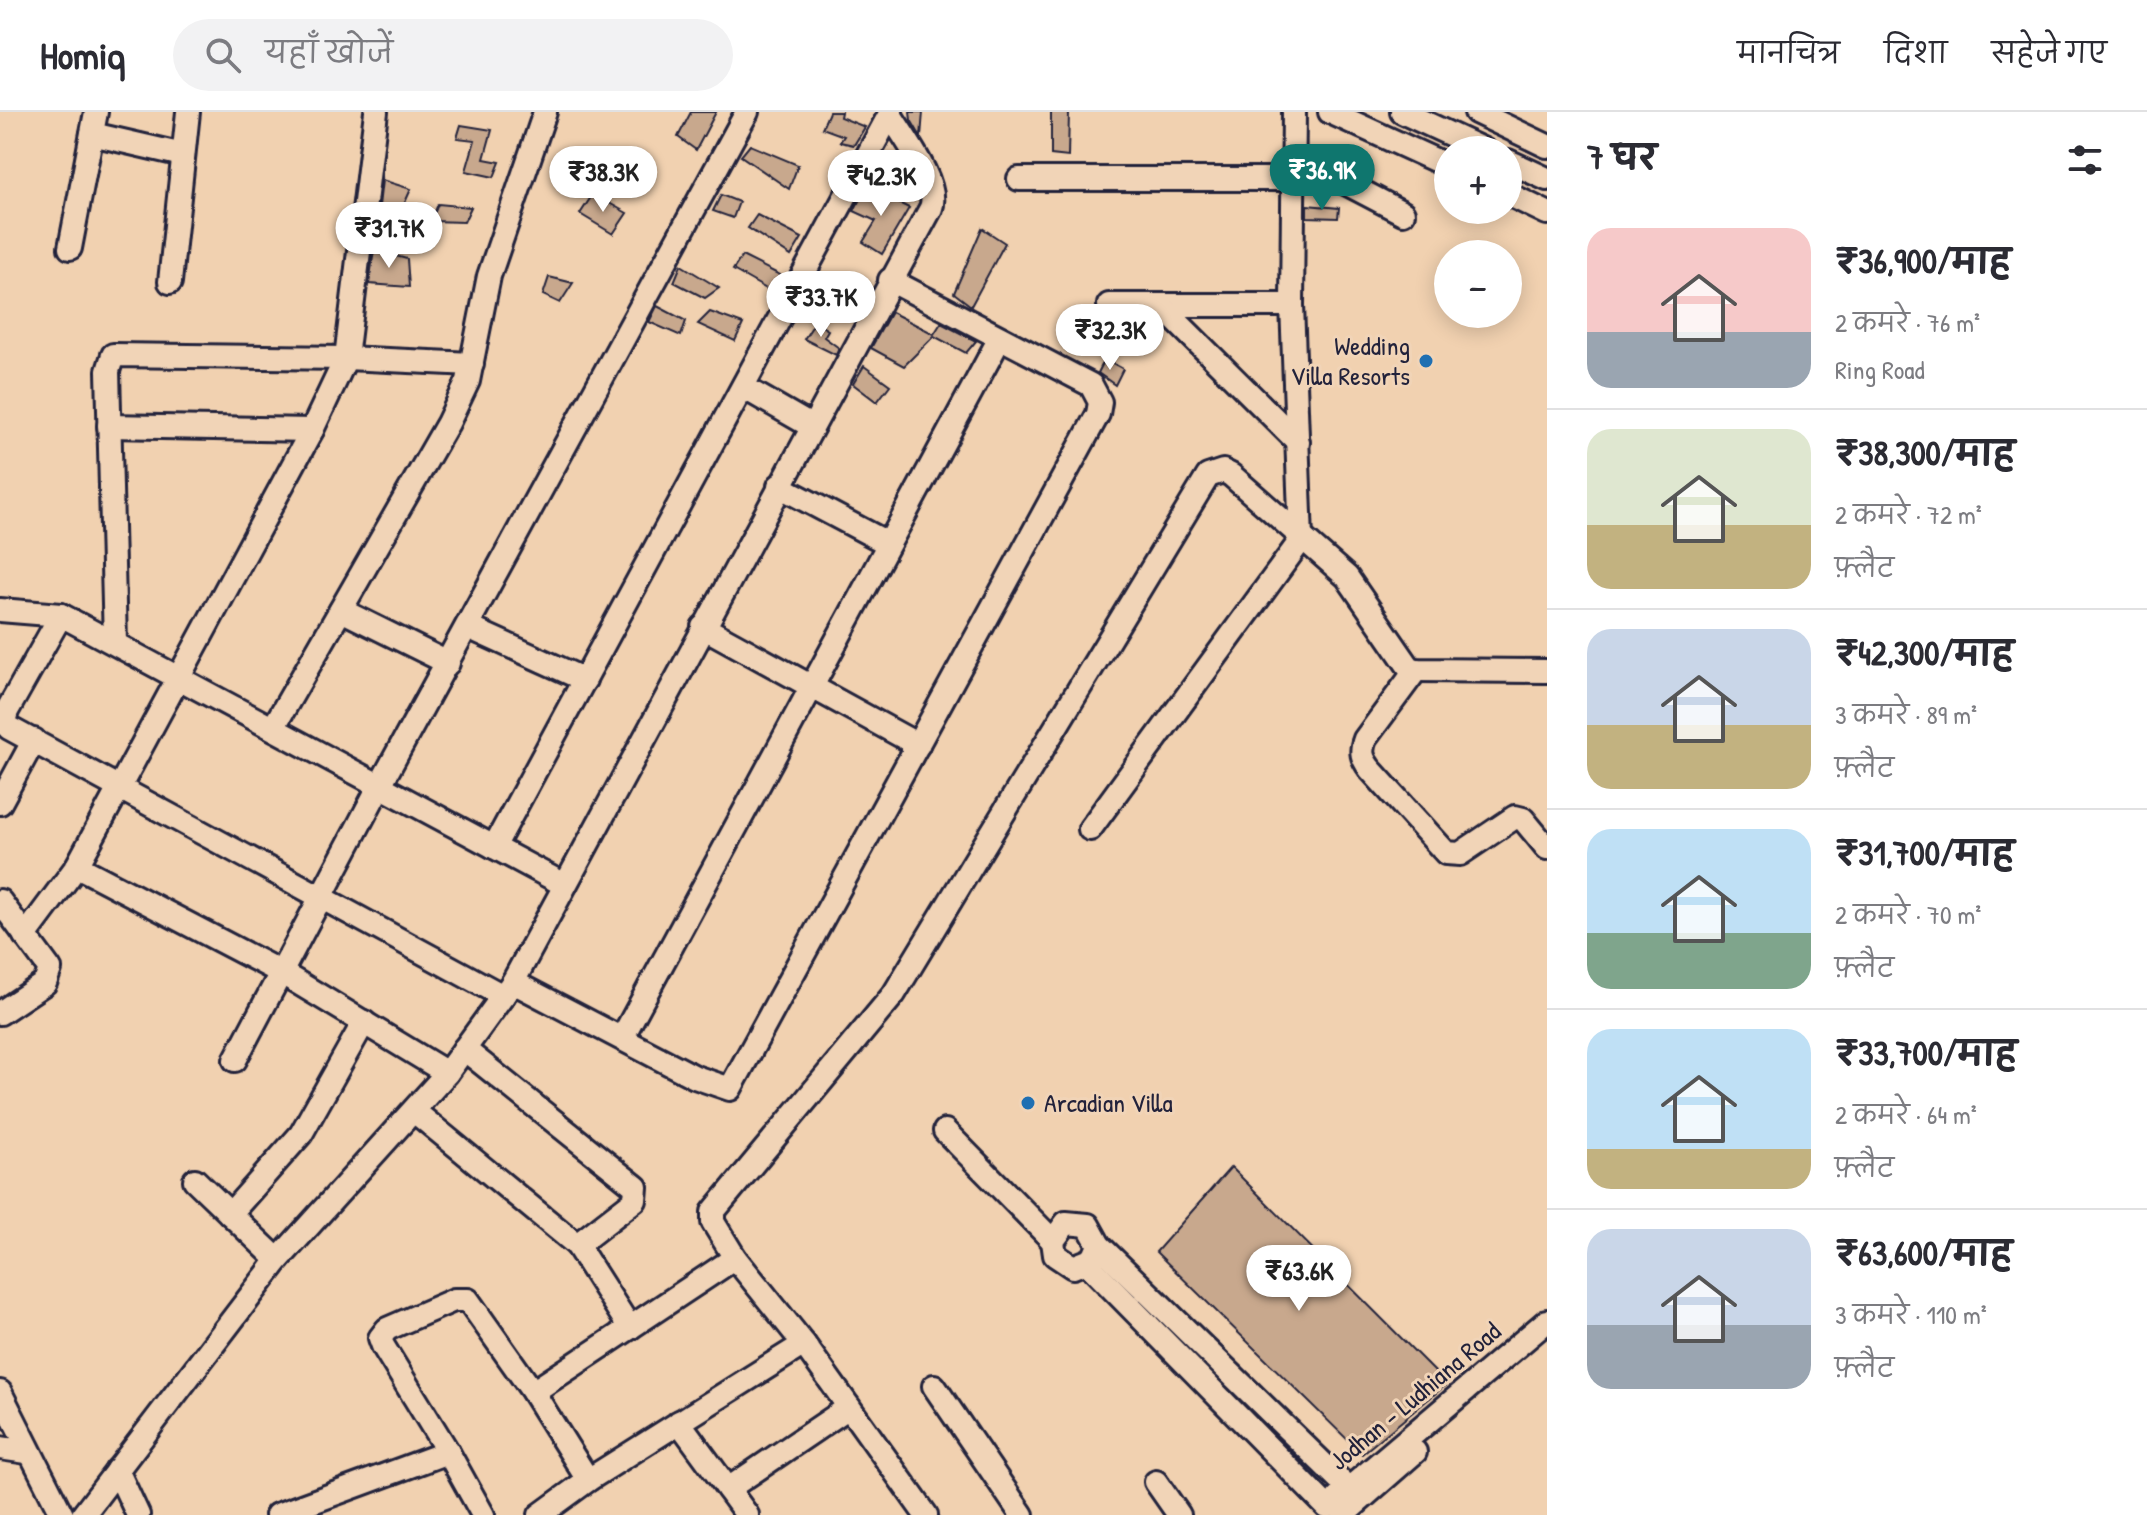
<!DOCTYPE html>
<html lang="hi">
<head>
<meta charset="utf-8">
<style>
	body { margin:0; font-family:"Patrick Hand","Playpen Sans Deva",sans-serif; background:#f2f2f3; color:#2b2b33; height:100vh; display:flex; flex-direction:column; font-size:30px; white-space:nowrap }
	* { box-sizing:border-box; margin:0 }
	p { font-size:26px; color:#7c7c81 }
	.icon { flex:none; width:44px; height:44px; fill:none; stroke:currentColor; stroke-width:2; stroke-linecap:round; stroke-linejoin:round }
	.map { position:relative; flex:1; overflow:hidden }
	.panel { display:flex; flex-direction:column; background:#fff; width:600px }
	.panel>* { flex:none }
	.fabs { position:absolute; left:1434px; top:24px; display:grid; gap:16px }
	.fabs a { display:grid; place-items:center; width:88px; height:88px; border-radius:50%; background:#fff; box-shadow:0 4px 20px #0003; font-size:40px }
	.price { position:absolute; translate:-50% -68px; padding:0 18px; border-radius:28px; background:#fff; color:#222; font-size:26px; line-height:52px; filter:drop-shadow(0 2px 4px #0008) }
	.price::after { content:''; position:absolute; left:50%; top:48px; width:24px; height:18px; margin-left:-12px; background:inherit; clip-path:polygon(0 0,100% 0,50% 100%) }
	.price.active { background:#0f766e; color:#fff }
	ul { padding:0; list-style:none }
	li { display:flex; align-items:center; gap:24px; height:200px; padding:0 40px }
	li+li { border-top:2px solid #e1e1e2 }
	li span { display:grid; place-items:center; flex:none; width:224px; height:160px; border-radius:24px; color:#555 }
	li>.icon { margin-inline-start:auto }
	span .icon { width:96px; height:96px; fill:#fffc; stroke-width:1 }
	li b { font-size:34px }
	h2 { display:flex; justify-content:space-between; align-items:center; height:96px; padding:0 40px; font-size:34px }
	header { display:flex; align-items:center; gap:48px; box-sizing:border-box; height:112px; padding:0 40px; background:#fff; border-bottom:2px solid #e1e1e2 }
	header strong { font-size:38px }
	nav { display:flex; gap:44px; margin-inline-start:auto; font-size:28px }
	.search { width:560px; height:72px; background:#f2f2f3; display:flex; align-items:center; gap:20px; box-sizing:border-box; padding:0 28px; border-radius:44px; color:#7c7c81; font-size:30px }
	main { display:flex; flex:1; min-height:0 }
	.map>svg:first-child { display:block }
	.building { fill:#c8a88d; stroke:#22223b; stroke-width:2 }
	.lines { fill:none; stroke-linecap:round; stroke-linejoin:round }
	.minor-casing { stroke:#22223b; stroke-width:28 }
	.minor { stroke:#f1d4b7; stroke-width:22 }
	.poi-dot { fill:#1f6fb2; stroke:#f1d4b7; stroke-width:3 }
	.labels { text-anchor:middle; stroke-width:6; stroke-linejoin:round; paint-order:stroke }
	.poi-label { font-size:26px; fill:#22223b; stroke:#f1d4b7; text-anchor:end }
	.street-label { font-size:26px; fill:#22223b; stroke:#f1d4b7 }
</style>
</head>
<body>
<header>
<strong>Homiq</strong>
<div class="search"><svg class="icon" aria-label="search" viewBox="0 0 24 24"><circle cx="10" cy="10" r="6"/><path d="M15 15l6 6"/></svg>यहाँ खोजें</div>
<nav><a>मानचित्र</a><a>दिशा</a><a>सहेजे गए</a></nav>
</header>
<main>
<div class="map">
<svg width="1547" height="1403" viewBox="0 0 1547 1403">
	<rect width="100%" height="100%" fill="#f1d1b0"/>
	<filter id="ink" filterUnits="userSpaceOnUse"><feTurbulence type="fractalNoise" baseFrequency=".0125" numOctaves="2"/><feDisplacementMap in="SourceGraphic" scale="16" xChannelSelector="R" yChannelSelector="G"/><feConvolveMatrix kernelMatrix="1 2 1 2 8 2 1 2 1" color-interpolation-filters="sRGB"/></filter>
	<g filter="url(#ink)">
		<g class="building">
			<polygon points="691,0 716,0 696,38 678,25"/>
			<polygon points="829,0 841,0 840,5 865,15 854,33 840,30 844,24 822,16"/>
			<polygon points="910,0 923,0 921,25 911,8"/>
			<polygon points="1051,0 1069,0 1068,45 1051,43"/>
			<polygon points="461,13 492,18 484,47 500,50 494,65 466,59 475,28 457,26"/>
			<polygon points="750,33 798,53 789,77 741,44"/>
			<polygon points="382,68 411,77 403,95 379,94"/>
			<polygon points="866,75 909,96 882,142 863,130 876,109 854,99"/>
			<polygon points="593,82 627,101 613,122 580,102"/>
			<polygon points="721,83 739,90 733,106 713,99"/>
			<polygon points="438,92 471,95 464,110 431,109"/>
			<polygon points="1307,93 1339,96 1338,106 1307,105"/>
			<polygon points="757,103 802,126 791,144 748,116"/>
			<polygon points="982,116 1005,131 971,194 954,181"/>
			<polygon points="374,138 407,147 409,175 369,172"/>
			<polygon points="742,144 780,163 770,179 733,158"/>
			<polygon points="681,153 719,176 705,186 674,170"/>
			<polygon points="549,165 573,171 560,191 543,183"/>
			<polygon points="657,194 686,209 681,224 649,210"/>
			<polygon points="710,200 743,212 735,229 698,212"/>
			<polygon points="891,200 934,222 941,211 976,229 966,241 934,224 904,254 871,236"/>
			<polygon points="815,210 828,218 824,225 839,236 836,243 804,227"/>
			<polygon points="1105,247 1123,257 1115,273 1098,261"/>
			<polygon points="864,254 890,273 877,290 853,272"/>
			<polygon points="1231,1055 1447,1272 1362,1342 1156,1140"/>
		</g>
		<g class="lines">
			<defs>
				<g id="minor">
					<path d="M376 0 346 246 312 318 77 754 282 861 447 961 513 870 931 96C940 72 903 24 890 2"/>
					<polyline points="1330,0 1448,54"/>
					<polyline points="1402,0 1484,38"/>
					<polyline points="1476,0 1547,34"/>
					<polyline points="92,22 183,43"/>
					<polyline points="1294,44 1403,101"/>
					<polyline points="1508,49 1547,67"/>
					<polyline points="1019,67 1294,67"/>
					<polyline points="1508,82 1547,101"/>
					<polyline points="70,136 96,0"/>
					<polyline points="170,170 188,0"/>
					<polyline points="1109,193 1292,193"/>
					<polyline points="1160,193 1298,330"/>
					<polyline points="743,275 811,314"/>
					<polyline points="109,314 312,318"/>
					<polyline points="779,374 887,431"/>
					<polyline points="0,498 61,503"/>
					<polyline points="341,498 448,551"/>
					<polyline points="468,515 585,568"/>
					<polyline points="703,515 918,633"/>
					<polyline points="115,531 108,259 113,243 346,246 472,252"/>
					<path d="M1416 558 1365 627C1360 640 1362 646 1370 657L1446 741 1460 742 1515 705 1523 707 1547 736"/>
					<polyline points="273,616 448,311 468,269 489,164 545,0"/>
					<polyline points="0,691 34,628"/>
					<polyline points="1090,717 1301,428 1292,193 1294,0"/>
					<polyline points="494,735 891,0"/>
					<polyline points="0,789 50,857 45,871 0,901"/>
					<polyline points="25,824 77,754"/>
					<polyline points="513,870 695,965 730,977 1098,302 1100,290 1091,273 890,168"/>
					<polyline points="503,884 9,616 4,610 7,599 61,503 565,773"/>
					<polyline points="622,926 1000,226"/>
					<polyline points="235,948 380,673 747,0"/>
					<polyline points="414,999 577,1133 635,1088 636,1075 464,937"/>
					<polyline points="945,1019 1053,1129"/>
					<polyline points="195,1068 278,1148"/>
					<polyline points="230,1102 301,1022 364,910"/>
					<polyline points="577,1133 630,1216"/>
					<polyline points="1099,1133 1093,1147 1073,1155 1055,1143 1053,1129 1066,1111 1088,1113 1099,1133 1349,1377"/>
					<polyline points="735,1146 533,1280 588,1368 804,1232"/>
					<polyline points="1088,1152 1327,1395"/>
					<polyline points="934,1274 1022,1403"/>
					<polyline points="0,1280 62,1403"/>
					<polyline points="679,1310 747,1403"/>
					<polyline points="0,1336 27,1340"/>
					<polyline points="448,1340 383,1234 380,1226 387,1217 454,1188 468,1188 533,1280"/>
					<polyline points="117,1358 138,1403"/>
					<polyline points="1156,1370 1179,1403"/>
					<polyline points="728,1377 849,1295"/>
					<polyline points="1338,1386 1547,1209"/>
					<polyline points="83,1403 278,1148 447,961"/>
					<polyline points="277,1403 448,1340 483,1403"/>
					<polyline points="540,1403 588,1368"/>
					<polyline points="926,1403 804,1232 735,1146 713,1110 713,1100 894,882 1208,364 1223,359 1231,363 1347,465 1409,555 1416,558 1547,559"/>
					<polyline points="1343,1403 1415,1340"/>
				</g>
			</defs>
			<use href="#minor" class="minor-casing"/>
			<use href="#minor" class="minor"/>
		</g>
	</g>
	<g class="poi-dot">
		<circle cx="1426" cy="249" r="8"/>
		<circle cx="1028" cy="991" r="8"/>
	</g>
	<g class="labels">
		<g class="poi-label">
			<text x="1410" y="243">Wedding<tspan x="1410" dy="30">Villa Resorts</tspan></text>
			<text x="1044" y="1000" text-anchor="start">Arcadian Villa</text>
		</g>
		<g class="street-label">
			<text transform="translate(1415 1284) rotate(-40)" y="9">Jodhan - Ludhiana Road</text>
		</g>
	</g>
</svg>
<div class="fabs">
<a>+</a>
<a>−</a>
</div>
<b class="price active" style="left:1322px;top:100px">₹36.9K</b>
<b class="price" style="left:603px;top:102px">₹38.3K</b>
<b class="price" style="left:881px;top:106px">₹42.3K</b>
<b class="price" style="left:389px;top:158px">₹31.7K</b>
<b class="price" style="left:821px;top:227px">₹33.7K</b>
<b class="price" style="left:1110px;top:260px">₹32.3K</b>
<b class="price" style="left:1299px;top:1201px">₹63.6K</b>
</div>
<section class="panel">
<h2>7 घर<svg class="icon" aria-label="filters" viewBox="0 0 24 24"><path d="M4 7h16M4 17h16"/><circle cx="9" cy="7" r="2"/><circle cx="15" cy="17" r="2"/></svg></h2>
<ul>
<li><span style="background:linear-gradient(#f6c9c9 65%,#9aa5b1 0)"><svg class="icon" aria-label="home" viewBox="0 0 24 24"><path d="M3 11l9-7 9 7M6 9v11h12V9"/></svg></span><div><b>₹36,900/माह</b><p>2 कमरे · 76 m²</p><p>Ring Road</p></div></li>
<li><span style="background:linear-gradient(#dfe7d0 60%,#c2b280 0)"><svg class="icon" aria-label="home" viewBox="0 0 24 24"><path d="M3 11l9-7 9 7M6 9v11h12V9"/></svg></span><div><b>₹38,300/माह</b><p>2 कमरे · 72 m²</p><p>फ़्लैट</p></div></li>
<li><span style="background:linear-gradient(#c9d6e8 60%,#c2b280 0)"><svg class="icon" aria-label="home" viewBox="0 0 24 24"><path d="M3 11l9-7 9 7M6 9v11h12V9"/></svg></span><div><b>₹42,300/माह</b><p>3 कमरे · 89 m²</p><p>फ़्लैट</p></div></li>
<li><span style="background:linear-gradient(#bfe0f5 65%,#7fa58c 0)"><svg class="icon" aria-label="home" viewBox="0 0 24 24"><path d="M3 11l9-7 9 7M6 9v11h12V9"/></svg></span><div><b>₹31,700/माह</b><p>2 कमरे · 70 m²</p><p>फ़्लैट</p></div></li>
<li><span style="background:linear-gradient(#bfe0f5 75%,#c2b280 0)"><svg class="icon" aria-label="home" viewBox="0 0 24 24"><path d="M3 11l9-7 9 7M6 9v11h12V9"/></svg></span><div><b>₹33,700/माह</b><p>2 कमरे · 64 m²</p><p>फ़्लैट</p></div></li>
<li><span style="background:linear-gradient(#c9d6e8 60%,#9aa5b1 0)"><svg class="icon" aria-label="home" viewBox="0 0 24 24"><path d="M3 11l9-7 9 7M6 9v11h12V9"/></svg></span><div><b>₹63,600/माह</b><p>3 कमरे · 110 m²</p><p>फ़्लैट</p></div></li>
</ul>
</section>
</main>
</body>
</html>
